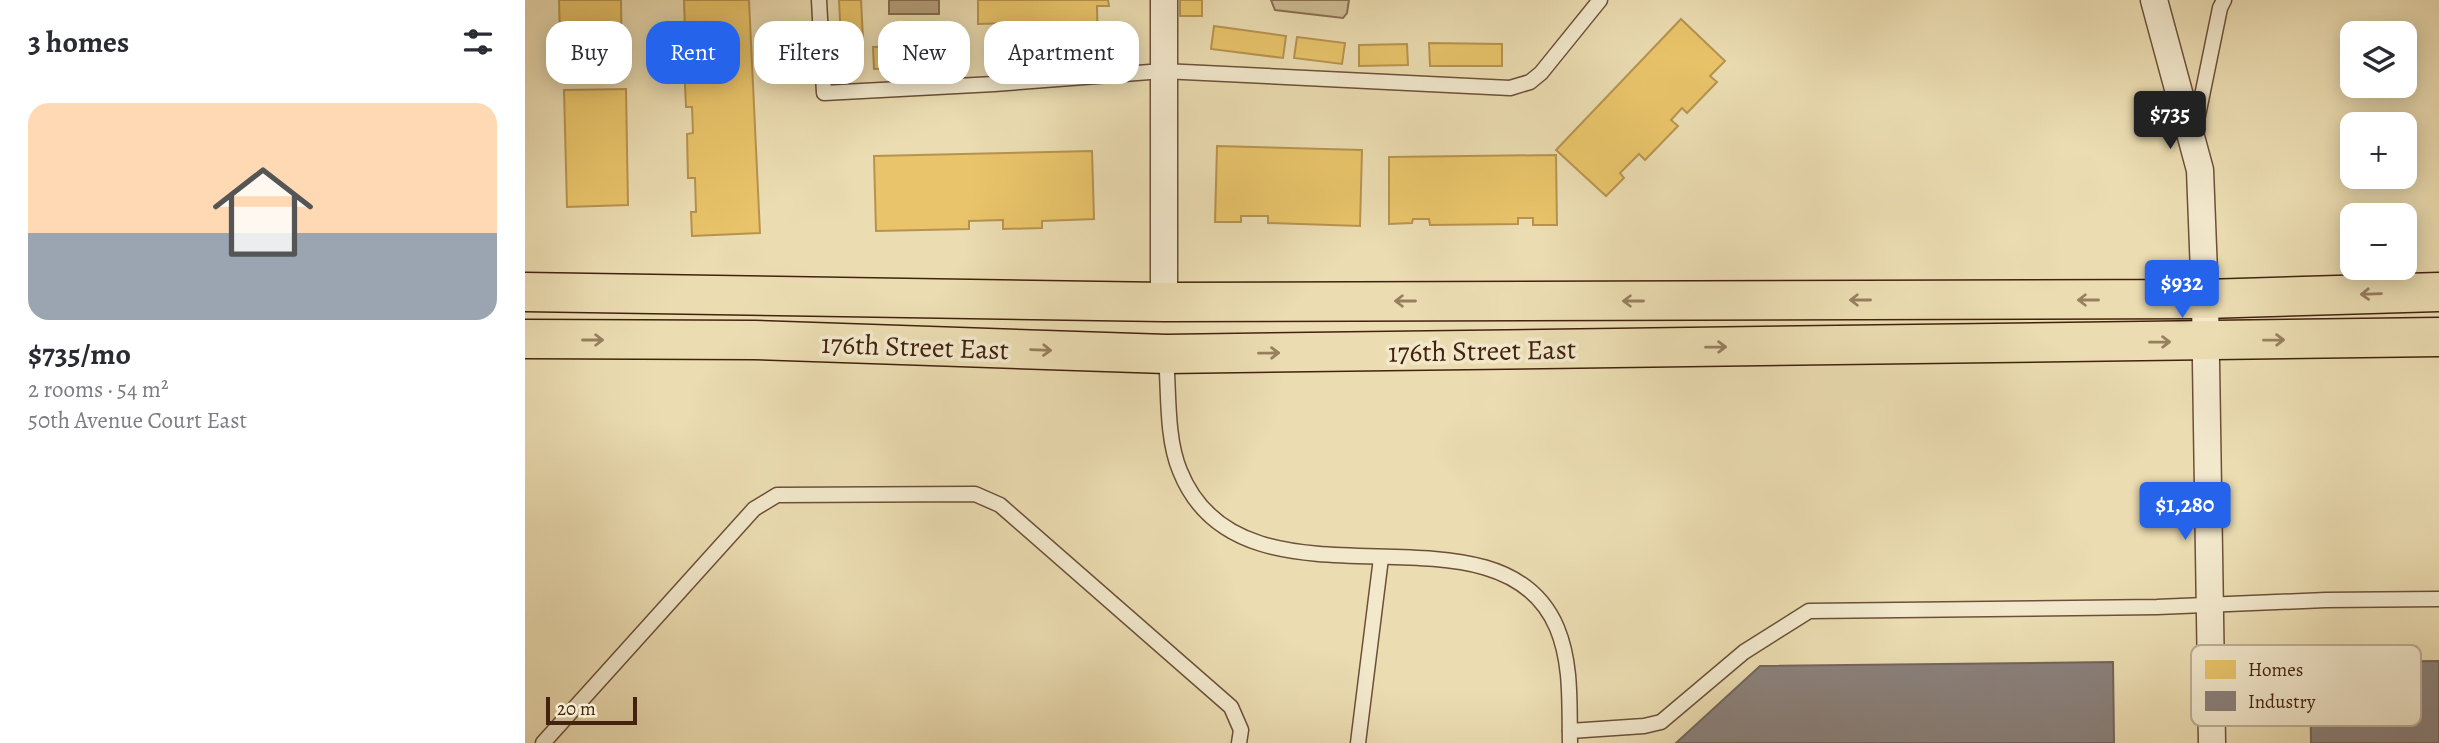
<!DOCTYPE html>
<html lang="en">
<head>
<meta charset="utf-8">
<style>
	body { margin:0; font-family:Alegreya,serif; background:#f7f7f7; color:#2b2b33; height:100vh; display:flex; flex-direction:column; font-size:26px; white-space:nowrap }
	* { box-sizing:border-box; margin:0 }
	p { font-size:23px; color:#7c7c81 }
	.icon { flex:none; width:38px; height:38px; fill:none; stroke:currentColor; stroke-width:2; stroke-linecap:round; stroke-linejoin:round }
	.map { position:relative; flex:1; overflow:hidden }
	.drawer { display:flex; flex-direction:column; background:#fff; width:525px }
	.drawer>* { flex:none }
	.top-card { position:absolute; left:21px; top:21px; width:665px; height:63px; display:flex; gap:14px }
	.tools { position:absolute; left:1815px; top:21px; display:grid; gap:14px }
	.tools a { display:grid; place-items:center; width:77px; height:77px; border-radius:14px; background:#fff; box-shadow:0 4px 18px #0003; font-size:35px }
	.scale { position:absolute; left:21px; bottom:18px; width:91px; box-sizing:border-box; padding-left:7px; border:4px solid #43220f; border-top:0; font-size:19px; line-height:24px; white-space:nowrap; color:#43220f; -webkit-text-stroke:5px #f2e8cc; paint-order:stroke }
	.price { position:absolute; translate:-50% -60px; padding:0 16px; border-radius:7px; background:#2563eb; color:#fff; font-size:23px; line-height:46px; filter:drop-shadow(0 2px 4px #0008) }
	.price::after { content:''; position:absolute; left:50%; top:42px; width:21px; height:16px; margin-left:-10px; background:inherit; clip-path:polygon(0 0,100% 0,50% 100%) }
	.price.on { background:#222; color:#fff }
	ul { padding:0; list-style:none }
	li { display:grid; align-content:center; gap:14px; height:371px; padding:0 28px }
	li span { display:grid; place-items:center; height:217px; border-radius:21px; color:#555 }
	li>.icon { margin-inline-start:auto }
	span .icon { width:126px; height:126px; fill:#fffc; stroke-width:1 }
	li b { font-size:30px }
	h2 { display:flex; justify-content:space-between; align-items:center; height:84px; padding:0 28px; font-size:30px }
	.pill { padding:0 24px; border-radius:21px; background:#fff; box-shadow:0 4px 18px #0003; font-size:24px; line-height:63px }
	.pill.on { background:#2563eb; color:#fff }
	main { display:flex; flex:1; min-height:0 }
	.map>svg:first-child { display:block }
	.green { fill:#cebc95; stroke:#886f52; stroke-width:2 }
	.water { fill:#b29d7a; stroke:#866c4f; stroke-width:2 }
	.homes { fill:#e9c46a; stroke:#b7934f; stroke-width:2 }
	.industry { fill:#8a817c; stroke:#75645b; stroke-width:2 }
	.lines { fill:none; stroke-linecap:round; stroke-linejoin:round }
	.service-casing { stroke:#6d5038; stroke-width:17 }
	.minor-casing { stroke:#6d5038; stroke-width:29 }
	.primary-casing { stroke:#43220f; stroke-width:41 }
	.service { stroke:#f2e8cc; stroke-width:14 }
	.minor { stroke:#f2e8cc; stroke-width:26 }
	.primary { stroke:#ebdcb1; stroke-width:38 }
	.oneway { stroke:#977f60 }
	.labels { text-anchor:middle; stroke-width:7; stroke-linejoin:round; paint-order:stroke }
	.street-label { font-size:28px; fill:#43220f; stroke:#f2e8cc }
	.key { fill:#f2e8cc; stroke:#bead93; stroke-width:2 }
	.key-label { font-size:19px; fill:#43220f }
</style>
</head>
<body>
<main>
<section class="drawer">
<h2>3 homes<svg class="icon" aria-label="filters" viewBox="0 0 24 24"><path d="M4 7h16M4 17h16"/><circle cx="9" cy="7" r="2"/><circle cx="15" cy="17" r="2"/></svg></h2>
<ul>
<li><span style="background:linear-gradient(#ffd9b3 60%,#9aa5b1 0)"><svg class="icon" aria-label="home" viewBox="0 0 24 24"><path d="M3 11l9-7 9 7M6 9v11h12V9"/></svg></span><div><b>$735/mo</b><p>2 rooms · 54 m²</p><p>50th Avenue Court East</p></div></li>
</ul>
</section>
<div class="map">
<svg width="1914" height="743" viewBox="0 0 1914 743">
	<rect width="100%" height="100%" fill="#ebdcb1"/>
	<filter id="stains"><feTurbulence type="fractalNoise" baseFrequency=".00286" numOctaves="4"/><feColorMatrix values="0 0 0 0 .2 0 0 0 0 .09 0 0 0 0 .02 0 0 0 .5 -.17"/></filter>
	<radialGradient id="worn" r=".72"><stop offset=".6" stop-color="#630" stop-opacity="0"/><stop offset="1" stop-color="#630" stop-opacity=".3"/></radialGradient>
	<polygon class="green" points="746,0 824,0 822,13 818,18 750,10"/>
	<rect class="water" x="364" y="0" width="50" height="14"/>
	<g class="homes">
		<polygon points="34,0 96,0 97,73 36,74"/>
		<polygon points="159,0 224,0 235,233 167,236 166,212 171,212 170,178 163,178 162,134 168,133 167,107 161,107 159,62 167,61 166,31 160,31"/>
		<polygon points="314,0 336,0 338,40 316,41"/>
		<polygon points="453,0 583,0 584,6 572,6 573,51 515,52 515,35 489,36 489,23 453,24"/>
		<rect x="655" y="0" width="22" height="16"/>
		<polygon points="1156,19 1200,61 1185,76 1192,82 1162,113 1157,108 1146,120 1153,126 1120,160 1114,154 1095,173 1099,178 1081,196 1031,150"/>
		<polygon points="689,26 761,36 758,58 686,49"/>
		<polygon points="772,37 820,43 817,64 769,58"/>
		<polygon points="904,43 977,44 977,66 905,66"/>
		<polygon points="882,44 883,65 834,66 834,45"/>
		<polygon points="421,45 421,67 349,69 348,47"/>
		<polygon points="101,89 103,205 42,207 39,90"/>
		<polygon points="692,146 837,150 835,226 743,223 743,216 716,216 716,222 690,222"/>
		<polygon points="567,151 569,219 517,221 517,228 478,229 478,220 444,221 444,229 351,231 349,156"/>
		<polygon points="1031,155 1032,225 1008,225 1008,218 993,218 993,224 905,225 904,219 888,219 887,223 864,224 864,157"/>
	</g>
	<g class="industry">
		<polygon points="1914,661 1914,743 1786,743 1785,662"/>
		<polygon points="1588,662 1589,743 1151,743 1235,666"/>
	</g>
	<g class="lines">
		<defs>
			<g id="service">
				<polyline points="294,0 299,93 469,84 638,71 985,88 1005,82 1016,73 1075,0"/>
				<polyline points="1670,130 1695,8 1699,0"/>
				<path d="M641 356C644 391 641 438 655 471 718 629 973 488 1032 628 1047 664 1044 704 1045 743"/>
				<polyline points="1045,731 1119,726 1136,722 1219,652 1284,611 1632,607 1801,600 1914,599"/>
				<polyline points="18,743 229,509 252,495 450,494 475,505 706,707 716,730 714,743"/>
				<polyline points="833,743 856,558"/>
			</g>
			<g id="minor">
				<polyline points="1629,0 1675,170 1680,299 1687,743"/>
				<polyline points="639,302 639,0"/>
			</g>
			<g id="primary">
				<polyline points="0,292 639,302 1680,299 1914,292"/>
				<polyline points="0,339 229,340 641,354 1914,337"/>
			</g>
		</defs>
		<use href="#service" class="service-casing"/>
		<use href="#minor" class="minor-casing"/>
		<use href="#primary" class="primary-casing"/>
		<use href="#service" class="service"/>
		<use href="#minor" class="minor"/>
		<use href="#primary" class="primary"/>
	</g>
	<defs><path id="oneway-shaft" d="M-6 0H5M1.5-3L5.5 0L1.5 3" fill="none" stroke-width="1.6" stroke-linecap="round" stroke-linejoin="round" transform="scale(1.75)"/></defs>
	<g class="oneway">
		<use href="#oneway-shaft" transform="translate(1846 294) rotate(178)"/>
		<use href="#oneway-shaft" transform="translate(1335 300) rotate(180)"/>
		<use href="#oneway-shaft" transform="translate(1563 300) rotate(180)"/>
		<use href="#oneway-shaft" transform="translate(880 301) rotate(180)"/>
		<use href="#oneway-shaft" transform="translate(1108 301) rotate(180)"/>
		<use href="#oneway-shaft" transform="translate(68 340)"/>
		<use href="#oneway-shaft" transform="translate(1749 340) rotate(-1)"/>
		<use href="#oneway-shaft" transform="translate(1635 342) rotate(-1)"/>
		<use href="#oneway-shaft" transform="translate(1191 347) rotate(-1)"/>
		<use href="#oneway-shaft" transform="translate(516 350) rotate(2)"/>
		<use href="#oneway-shaft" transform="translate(744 353) rotate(-1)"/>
	</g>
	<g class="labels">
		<g class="street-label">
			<text transform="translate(390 346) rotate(2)" y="10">176th Street East</text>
			<text transform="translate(957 350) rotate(-1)" y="10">176th Street East</text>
		</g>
	</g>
	<rect x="1666" y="645" width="230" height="81" rx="10" class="key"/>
	<rect x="1680" y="660" width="31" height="19" fill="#e9c46a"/>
	<rect x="1680" y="691" width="31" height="20" fill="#8a817c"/>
	<g class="key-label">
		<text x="1723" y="676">Homes</text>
		<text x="1723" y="708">Industry</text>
	</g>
	<rect width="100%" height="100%" filter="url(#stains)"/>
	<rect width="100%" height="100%" fill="url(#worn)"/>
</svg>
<div class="tools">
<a><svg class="icon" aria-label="layers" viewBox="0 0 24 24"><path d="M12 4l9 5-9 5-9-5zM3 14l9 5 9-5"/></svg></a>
<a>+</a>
<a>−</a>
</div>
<div class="scale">20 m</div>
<b class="price on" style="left:1645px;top:151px">$735</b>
<b class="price" style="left:1657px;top:320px">$932</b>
<b class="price" style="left:1660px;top:542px">$1,280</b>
<div class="top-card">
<a class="pill">Buy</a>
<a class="pill on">Rent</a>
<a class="pill">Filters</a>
<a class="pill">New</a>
<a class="pill">Apartment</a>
</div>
</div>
</main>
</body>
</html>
